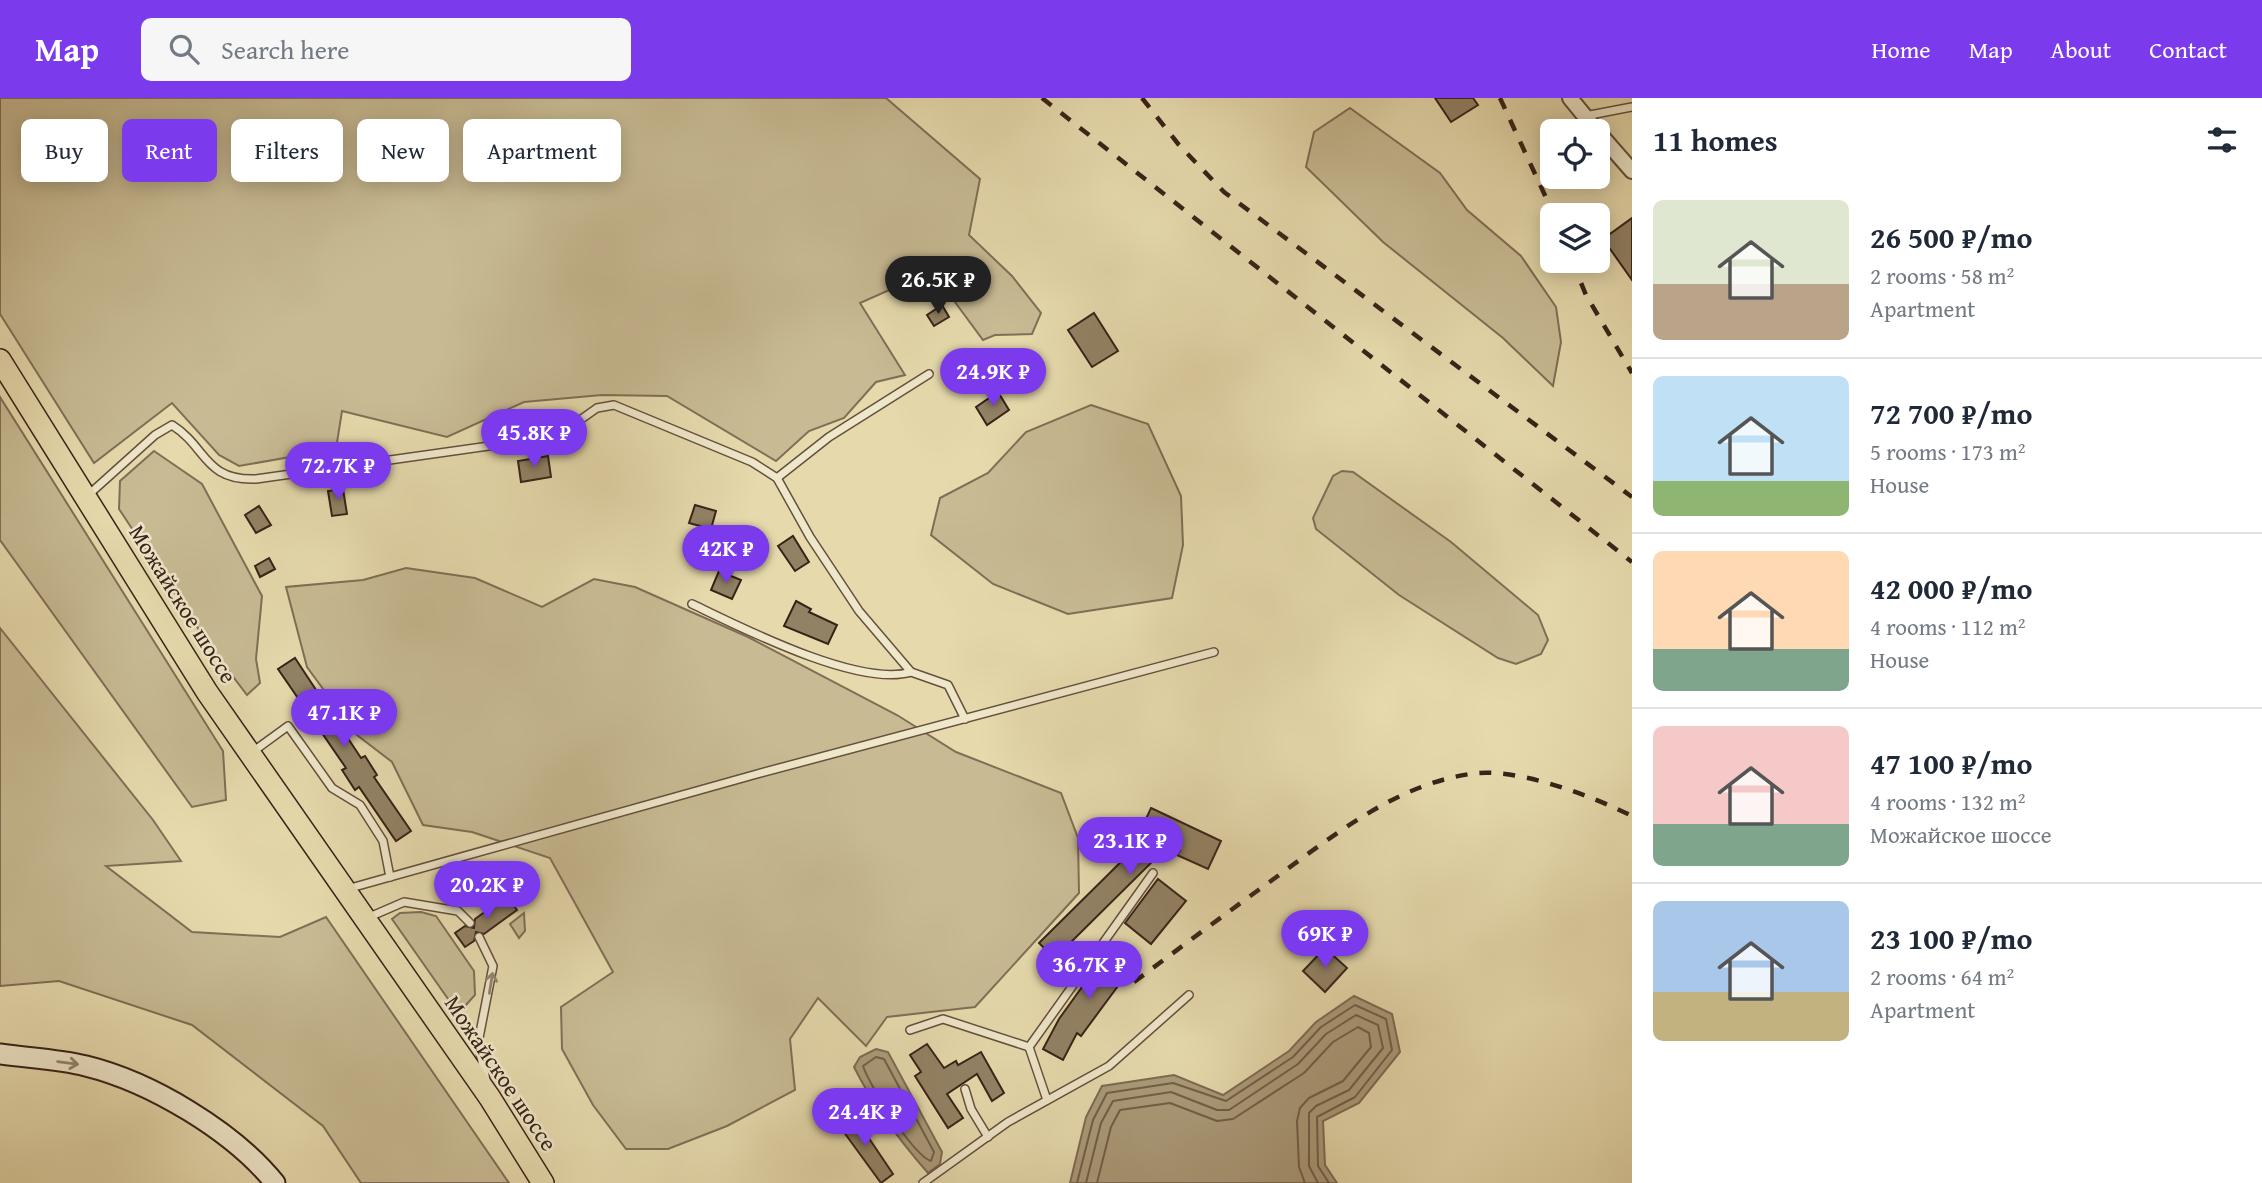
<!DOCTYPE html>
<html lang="en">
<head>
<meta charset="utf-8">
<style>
	body { margin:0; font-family:"Gentium Book Plus",serif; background:#f6f6f7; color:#1f2937; height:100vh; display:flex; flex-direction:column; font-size:26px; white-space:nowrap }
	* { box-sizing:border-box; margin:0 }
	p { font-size:23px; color:#747a83 }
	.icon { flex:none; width:38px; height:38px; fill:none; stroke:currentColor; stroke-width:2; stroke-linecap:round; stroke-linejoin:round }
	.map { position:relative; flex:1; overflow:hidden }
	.sheet { display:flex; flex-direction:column; background:#fff; width:630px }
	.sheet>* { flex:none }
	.top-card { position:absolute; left:21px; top:21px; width:665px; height:63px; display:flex; gap:14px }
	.controls { position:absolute; left:1540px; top:21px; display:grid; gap:14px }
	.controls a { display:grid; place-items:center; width:70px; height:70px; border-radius:10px; background:#fff; box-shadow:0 4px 18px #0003; font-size:35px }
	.price { position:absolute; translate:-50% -60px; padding:0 16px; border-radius:24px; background:#7c3aed; color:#fff; font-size:23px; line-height:46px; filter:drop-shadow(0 2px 4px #0008) }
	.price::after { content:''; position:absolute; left:50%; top:42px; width:21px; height:16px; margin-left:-10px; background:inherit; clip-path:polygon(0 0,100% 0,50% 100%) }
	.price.on { background:#222; color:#fff }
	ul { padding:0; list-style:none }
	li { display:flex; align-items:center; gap:21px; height:175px; padding:0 21px }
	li+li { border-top:2px solid #e0e1e3 }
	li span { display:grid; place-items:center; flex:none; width:196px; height:140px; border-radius:10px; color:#555 }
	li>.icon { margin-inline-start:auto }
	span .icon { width:84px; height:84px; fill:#fffc; stroke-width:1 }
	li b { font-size:30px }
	h2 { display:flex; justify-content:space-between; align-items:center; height:84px; padding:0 21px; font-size:30px }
	.chip { padding:0 24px; border-radius:10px; background:#fff; box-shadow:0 4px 18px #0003; font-size:24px; line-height:63px }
	.chip.on { background:#7c3aed; color:#fff }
	header { display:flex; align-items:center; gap:42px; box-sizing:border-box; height:98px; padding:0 35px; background:#7c3aed; color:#fff }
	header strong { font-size:33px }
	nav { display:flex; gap:38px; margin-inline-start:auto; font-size:24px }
	.search { width:490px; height:63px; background:#f6f6f7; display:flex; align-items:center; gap:18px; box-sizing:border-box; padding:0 24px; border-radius:10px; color:#747a83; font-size:26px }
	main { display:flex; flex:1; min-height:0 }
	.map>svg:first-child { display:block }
	.green { fill:#c8bb94; stroke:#806e56; stroke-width:2 }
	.water { fill:#ab9b7a; stroke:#7d6b53; stroke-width:2 }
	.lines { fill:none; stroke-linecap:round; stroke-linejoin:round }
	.shore { stroke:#725e49; stroke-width:2 }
	.building { fill:#928265; stroke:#382218; stroke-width:2 }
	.service-casing { stroke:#64503d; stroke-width:10 }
	.minor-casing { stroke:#64503d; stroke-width:18 }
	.secondary-casing { stroke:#382218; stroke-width:23 }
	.primary-casing { stroke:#382218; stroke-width:24 }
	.service { stroke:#efe7ca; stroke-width:7 }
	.minor { stroke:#efe7ca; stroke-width:14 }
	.secondary { stroke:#efe7ca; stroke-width:19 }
	.primary { stroke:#e6daad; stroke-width:21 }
	.rail { stroke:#382218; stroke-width:4.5; stroke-dasharray:12 12; stroke-linecap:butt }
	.oneway { stroke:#948471 }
	.labels { text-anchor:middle; stroke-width:5; stroke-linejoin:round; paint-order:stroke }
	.street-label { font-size:23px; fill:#382218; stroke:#efe7ca }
</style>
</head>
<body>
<header>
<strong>Map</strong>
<div class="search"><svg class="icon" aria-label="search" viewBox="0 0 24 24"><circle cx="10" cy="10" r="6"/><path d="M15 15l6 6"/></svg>Search here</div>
<nav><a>Home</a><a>Map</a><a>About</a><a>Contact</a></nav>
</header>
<main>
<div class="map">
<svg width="1632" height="1085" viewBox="0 0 1632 1085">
	<rect width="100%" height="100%" fill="#e6daad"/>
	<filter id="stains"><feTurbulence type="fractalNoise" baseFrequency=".00286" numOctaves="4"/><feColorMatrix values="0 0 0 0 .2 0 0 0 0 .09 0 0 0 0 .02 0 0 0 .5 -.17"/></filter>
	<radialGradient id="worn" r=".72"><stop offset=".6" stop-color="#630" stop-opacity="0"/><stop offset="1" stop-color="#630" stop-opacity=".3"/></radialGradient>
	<g class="green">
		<polygon points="0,0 886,0 980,81 969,137 1012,178 1041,215 1032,236 995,237 983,242 932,173 860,205 905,277 876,284 844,320 809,333 776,363 667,298 602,297 524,304 447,339 342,313 336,351 239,368 219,357 172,305 94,365 0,216"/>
		<polygon points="1350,10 1440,75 1467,112 1521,158 1556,209 1561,244 1553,288 1503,240 1383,144 1306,69 1314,34"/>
		<polygon points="0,299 223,653 226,702 192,709 0,442"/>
		<polygon points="1091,307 1148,326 1181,398 1183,447 1172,500 1068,516 993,486 931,437 940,400 988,375 1026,334"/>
		<polygon points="154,353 202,386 262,498 256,561 260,585 247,597 209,547 119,411 120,383"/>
		<polygon points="1342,373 1353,374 1451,444 1538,517 1548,542 1541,556 1516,566 1498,560 1399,497 1316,431 1313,420 1333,378"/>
		<polygon points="406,470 475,480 542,509 594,481 635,489 748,539 897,617 956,654 1061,695 1078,740 1079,795 975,909 887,919 866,948 818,900 790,941 795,992 727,1028 668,1051 626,1051 593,1007 562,951 561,909 613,874 550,760 472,734 423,727 392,664 357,637 307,569 286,489 363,482"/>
		<polygon points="0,530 153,722 181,763 106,768 192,834 280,839 326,819 509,1085 361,1085 323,1028 192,927 59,883 0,888"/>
		<polygon points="488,781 504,789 512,799 507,798 498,805 488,796"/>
		<polygon points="421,814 436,818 474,873 475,897 466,907 453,908 392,821 400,815"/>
		<polygon points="524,815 525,833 519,840 510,826"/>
	</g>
	<g class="water">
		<polygon points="1354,898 1392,916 1400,954 1359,1005 1323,1023 1325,1067 1337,1085 1070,1085 1086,1019 1102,988 1174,977 1223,997 1289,953 1316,924"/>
		<path d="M876 951 888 954 942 1054 940 1066 928 1075C900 1043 873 1007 854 969L860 959Z"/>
	</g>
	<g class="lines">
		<g class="shore">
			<path d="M876 959 884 961 934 1054 931 1063C914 1058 869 987 863 968Z"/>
			<polyline points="1077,1085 1093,1022 1107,995 1173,985 1226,1003 1293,959 1321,929 1355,907 1386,921 1392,952 1355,999 1317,1019 1318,1068 1329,1085"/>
			<polyline points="1086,1085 1101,1025 1113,1003 1171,994 1217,1012 1229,1012 1298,966 1326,936 1356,917 1378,927 1383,950 1349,992 1316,1008 1309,1015 1309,1068 1318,1085"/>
			<polyline points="1097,1085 1111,1029 1120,1012 1170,1005 1217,1023 1233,1021 1304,975 1333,944 1358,929 1369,935 1371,949 1343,983 1309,1000 1300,1010 1297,1023 1299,1069 1305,1085"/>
		</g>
	</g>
	<g class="building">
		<polygon points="1435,0 1473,0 1478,7 1451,24"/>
		<polygon points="1632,120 1632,182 1603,141"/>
		<polygon points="942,207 949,219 934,228 927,217"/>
		<polygon points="1094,215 1118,253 1092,269 1068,232"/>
		<polygon points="998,294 1009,312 987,327 976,309"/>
		<polygon points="548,358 551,379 521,384 518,363"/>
		<polygon points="343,391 347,416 332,418 328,393"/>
		<polygon points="695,407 716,413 711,431 689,425"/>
		<polygon points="259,408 271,427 256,435 245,417"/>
		<polygon points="793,438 809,464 795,473 778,448"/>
		<polygon points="269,460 275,471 260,479 255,468"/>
		<polygon points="719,473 741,482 732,501 711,492"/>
		<polygon points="796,503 811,511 809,514 837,527 828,546 784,528"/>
		<polygon points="295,560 361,660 365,658 377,677 374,679 411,733 396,743 359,689 355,692 342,672 346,670 278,571"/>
		<polygon points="1151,710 1221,743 1208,771 1177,757 1180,753 1171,745 1063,852 1079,869 1072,878 1039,845 1144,741 1138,738"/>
		<polygon points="1158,781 1186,803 1151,846 1125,825"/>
		<polygon points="507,798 517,812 484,836 476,834 474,843 465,849 455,835 465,828 474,830 475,821"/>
		<polygon points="1112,848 1135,865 1081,938 1077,935 1063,962 1043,951 1059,921 1082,889 1081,887"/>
		<polygon points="1325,850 1347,870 1325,894 1303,873"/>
		<polygon points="927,946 944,970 956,963 958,967 981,954 1004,995 992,1003 977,976 947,996 963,1020 948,1030 915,978 921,974 910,957"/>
		<polygon points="852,1015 893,1076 881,1085 838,1026"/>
	</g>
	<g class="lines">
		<defs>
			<g id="service">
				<polyline points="1585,18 1632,9"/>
				<polyline points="777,380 829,339 929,276"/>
				<path d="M86 399 155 337 172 327C207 349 204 383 256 381L538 341 563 334 597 310 614 307 752 364 777 380 810 439 859 513 911 574 948 587 965 621"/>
				<path d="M692 506C740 529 859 590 911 574"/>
				<polyline points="251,655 288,628 332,690 360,707 383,743 390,779"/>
				<polyline points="347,791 757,676 1214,554"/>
				<polyline points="367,820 404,804 458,813 470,825"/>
				<polyline points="479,839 493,868 478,945 486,982"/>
				<polyline points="910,932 943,921 1029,949"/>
				<polyline points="965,991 971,1011 988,1039"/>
				<polyline points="1047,1002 1029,949 1153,775"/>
				<polyline points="923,1085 1008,1024 1109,968 1189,897"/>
			</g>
			<g id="minor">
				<polyline points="1570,0 1597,33"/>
				<polyline points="1598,34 1632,73"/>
			</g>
			<path id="secondary" d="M0 956C28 960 58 961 86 968 151 984 233 1033 275 1085"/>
			<polyline id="primary" points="0,262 207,594 490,1000 543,1085"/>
		</defs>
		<use href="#service" class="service-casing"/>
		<use href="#minor" class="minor-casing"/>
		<use href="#secondary" class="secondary-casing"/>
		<use href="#primary" class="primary-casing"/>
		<use href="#service" class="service"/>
		<use href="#minor" class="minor"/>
		<use href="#secondary" class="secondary"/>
		<use href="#primary" class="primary"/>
		<g class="rail">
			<polyline points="1042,0 1632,464"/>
			<polyline points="1142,0 1179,47 1224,94 1632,399"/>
			<polyline points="1500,0 1554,117"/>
			<polyline points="1572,163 1586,197 1632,275"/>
			<path d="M1134 884C1181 849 1228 814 1275 780 1334 737 1396 687 1470 676 1514 668 1592 698 1632 718"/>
		</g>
	</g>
	<defs><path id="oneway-shaft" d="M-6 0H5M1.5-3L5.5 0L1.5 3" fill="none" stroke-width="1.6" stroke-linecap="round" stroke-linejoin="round" transform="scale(1.75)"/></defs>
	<g class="oneway">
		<use href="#oneway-shaft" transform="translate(491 885) rotate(-81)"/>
		<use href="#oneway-shaft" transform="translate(68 965) rotate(8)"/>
	</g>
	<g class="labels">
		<g class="street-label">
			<text transform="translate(183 506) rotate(58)" y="8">Можайское шоссе</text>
			<text transform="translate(501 975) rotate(56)" y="8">Можайское шоссе</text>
		</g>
	</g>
	<rect width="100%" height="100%" filter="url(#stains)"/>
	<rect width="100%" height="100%" fill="url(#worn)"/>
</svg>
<div class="controls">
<a><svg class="icon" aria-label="locate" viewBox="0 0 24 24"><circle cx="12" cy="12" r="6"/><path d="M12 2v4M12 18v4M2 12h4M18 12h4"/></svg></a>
<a><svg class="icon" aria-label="layers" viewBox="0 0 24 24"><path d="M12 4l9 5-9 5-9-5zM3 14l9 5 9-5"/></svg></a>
</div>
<b class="price on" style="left:938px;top:218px">26.5K ₽</b>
<b class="price" style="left:993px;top:310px">24.9K ₽</b>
<b class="price" style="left:534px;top:371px">45.8K ₽</b>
<b class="price" style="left:338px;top:404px">72.7K ₽</b>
<b class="price" style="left:726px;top:487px">42K ₽</b>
<b class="price" style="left:344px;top:651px">47.1K ₽</b>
<b class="price" style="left:1130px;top:779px">23.1K ₽</b>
<b class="price" style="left:487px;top:823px">20.2K ₽</b>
<b class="price" style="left:1325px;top:872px">69K ₽</b>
<b class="price" style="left:1089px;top:903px">36.7K ₽</b>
<b class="price" style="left:865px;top:1050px">24.4K ₽</b>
<div class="top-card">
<a class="chip">Buy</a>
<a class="chip on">Rent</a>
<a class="chip">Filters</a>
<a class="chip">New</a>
<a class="chip">Apartment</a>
</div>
</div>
<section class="sheet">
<h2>11 homes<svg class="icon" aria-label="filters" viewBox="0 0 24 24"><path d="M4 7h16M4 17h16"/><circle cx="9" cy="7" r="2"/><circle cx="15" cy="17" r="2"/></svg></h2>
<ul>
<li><span style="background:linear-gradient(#dfe7d0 60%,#b9a48a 0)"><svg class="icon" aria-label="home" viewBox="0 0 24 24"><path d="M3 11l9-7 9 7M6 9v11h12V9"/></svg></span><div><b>26 500 ₽/mo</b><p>2 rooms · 58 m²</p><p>Apartment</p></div></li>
<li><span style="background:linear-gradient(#bfe0f5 75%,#8fb573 0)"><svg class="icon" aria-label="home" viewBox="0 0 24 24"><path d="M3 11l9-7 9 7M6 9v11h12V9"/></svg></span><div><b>72 700 ₽/mo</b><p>5 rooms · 173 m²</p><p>House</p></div></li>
<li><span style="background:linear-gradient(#ffd9b3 70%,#7fa58c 0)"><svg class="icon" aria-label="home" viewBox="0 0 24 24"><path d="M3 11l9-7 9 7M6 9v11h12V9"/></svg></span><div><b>42 000 ₽/mo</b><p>4 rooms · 112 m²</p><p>House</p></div></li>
<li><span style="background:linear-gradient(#f6c9c9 70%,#7fa58c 0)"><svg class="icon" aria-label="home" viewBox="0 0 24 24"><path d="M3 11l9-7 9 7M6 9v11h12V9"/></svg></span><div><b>47 100 ₽/mo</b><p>4 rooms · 132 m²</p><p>Можайское шоссе</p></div></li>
<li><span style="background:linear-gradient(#a9c7e8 65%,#c2b280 0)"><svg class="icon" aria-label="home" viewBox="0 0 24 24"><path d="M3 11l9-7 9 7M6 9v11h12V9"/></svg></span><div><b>23 100 ₽/mo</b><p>2 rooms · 64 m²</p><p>Apartment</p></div></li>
</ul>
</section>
</main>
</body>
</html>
